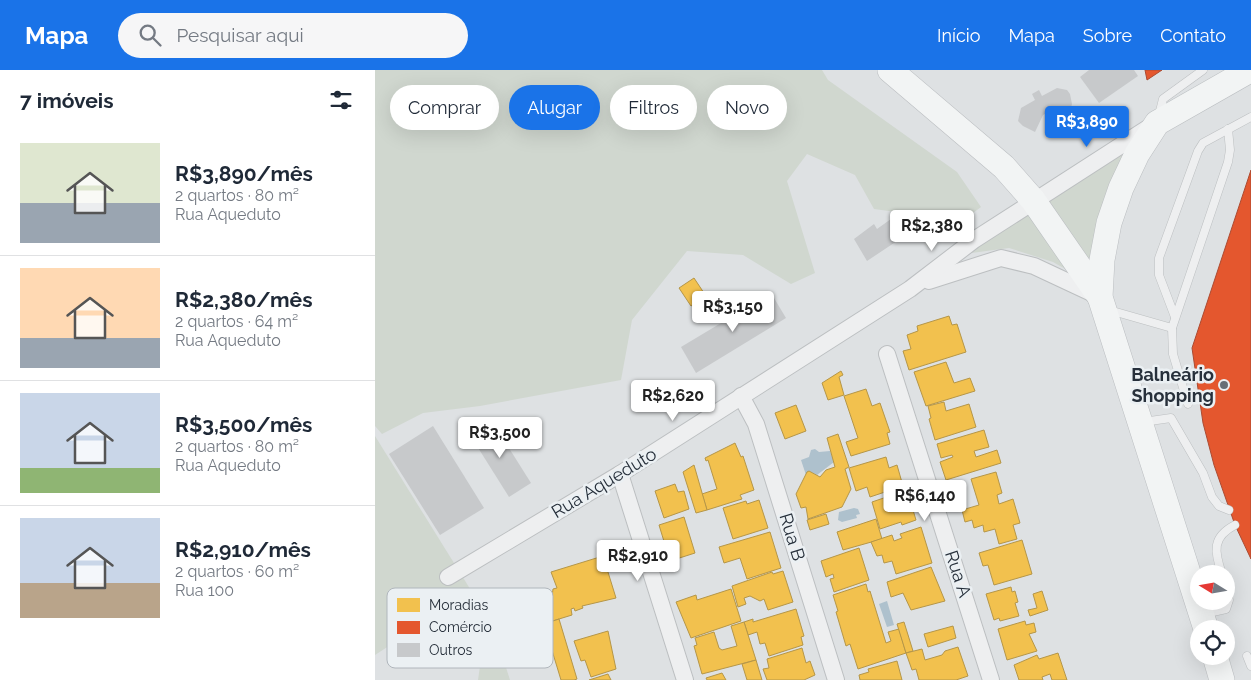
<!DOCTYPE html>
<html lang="pt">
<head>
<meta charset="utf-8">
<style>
	body { margin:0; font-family:Raleway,sans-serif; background:#f6f6f7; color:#1f2937; height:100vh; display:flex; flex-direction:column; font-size:19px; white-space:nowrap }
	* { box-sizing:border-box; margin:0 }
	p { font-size:16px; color:#747a83 }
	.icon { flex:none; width:28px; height:28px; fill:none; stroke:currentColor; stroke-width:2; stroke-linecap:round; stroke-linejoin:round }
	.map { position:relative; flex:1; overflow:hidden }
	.side { display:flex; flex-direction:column; background:#fff; width:375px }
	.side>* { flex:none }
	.banner { position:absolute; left:15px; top:15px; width:475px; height:45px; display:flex; gap:10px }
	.needle { width:32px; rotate:281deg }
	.tools { position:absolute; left:815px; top:495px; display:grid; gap:10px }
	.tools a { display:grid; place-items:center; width:45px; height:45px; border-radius:50%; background:#fff; box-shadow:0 5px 20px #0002; font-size:25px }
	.price { position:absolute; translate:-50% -42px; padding:0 11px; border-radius:5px; background:#fff; color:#222; font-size:16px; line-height:32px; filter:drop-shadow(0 1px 2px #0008) }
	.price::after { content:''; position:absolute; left:50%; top:30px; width:15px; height:11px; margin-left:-8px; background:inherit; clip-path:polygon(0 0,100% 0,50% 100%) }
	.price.active { background:#1a73e8; color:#fff }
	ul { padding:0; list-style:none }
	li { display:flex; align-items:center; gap:15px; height:125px; padding:0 20px }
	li+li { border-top:1px solid #e0e1e3 }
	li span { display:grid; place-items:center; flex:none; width:140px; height:100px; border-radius:0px; color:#555 }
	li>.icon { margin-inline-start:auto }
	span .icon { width:60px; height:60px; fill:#fffc; stroke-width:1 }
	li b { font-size:21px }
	h2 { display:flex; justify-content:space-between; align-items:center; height:60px; padding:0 20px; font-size:21px }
	.tag { padding:0 18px; border-radius:22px; background:#fff; box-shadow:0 5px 20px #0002; font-size:18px; line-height:45px }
	.tag.active { background:#1a73e8; color:#fff }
	header { display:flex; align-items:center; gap:30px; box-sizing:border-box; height:70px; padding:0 25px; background:#1a73e8; color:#fff }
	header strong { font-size:24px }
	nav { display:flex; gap:28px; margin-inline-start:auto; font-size:18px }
	.search { width:350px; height:45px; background:#f6f6f7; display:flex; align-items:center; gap:12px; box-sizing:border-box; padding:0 18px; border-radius:28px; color:#747a83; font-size:19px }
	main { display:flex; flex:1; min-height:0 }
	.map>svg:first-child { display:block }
	.green { fill:#d0d7cf }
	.water { fill:#aec1cd }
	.homes { fill:#f2c14e; stroke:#b59648 }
	.shops { fill:#e4572e; stroke:#ab4b32 }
	.building { fill:#c7c9cb }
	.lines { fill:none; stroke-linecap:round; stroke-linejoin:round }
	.service-casing { stroke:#bcbfc1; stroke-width:9 }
	.minor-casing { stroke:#bcbfc1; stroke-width:18 }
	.primary-casing { stroke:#bbbec1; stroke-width:26 }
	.service { stroke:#eeeff0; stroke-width:8 }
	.minor { stroke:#eeeff0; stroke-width:16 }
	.primary { stroke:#f2f4f4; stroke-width:25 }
	.poi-dot { fill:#676e76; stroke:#ebf0f3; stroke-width:2 }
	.labels { text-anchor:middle; stroke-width:5; stroke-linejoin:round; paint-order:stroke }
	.poi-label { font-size:18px; font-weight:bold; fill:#27303b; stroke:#ebf0f3; text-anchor:end }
	.street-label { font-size:18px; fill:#27303b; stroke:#ebf0f3 }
	.key { fill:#ebf0f3; stroke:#b0b6bc; stroke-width:1 }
	.key-label { font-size:14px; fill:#27303b }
</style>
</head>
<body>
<header>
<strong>Mapa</strong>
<div class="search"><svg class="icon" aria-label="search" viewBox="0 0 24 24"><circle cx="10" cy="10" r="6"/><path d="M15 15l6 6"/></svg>Pesquisar aqui</div>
<nav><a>Início</a><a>Mapa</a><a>Sobre</a><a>Contato</a></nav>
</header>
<main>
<section class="side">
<h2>7 imóveis<svg class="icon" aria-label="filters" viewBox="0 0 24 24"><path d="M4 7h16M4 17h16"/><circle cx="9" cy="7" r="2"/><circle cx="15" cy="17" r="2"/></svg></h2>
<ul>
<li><span style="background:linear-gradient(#dfe7d0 60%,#9aa5b1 0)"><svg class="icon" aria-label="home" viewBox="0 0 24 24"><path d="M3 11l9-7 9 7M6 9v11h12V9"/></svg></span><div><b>R$3,890/mês</b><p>2 quartos · 80 m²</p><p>Rua Aqueduto</p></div></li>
<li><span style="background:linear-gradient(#ffd9b3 70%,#9aa5b1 0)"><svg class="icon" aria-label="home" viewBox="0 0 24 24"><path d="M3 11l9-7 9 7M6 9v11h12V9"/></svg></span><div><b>R$2,380/mês</b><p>2 quartos · 64 m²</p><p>Rua Aqueduto</p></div></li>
<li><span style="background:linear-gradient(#c9d6e8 75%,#8fb573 0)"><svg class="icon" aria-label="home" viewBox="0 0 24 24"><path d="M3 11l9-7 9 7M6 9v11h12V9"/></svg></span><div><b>R$3,500/mês</b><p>2 quartos · 80 m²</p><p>Rua Aqueduto</p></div></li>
<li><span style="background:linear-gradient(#c9d6e8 65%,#b9a48a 0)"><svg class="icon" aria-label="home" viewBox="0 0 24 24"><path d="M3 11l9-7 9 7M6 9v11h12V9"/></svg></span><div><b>R$2,910/mês</b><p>2 quartos · 60 m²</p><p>Rua 100</p></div></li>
</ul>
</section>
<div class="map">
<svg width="876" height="610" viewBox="0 0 876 610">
	<rect width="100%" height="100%" fill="#dee1e3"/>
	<g class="green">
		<polygon points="0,0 447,0 453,10 582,102 606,137 553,177 536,144 499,139 480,105 432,84 412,111 440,203 416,214 368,185 312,181 257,250 246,310 105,336 48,343 7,364 0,356"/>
		<polygon points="751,81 726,138 720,166 718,203 671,130"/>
		<polygon points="659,140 708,209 678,192 634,178 589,184"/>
		<polygon points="0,366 97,522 0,585"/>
		<polygon points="114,533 119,560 135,610 103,610"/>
	</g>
	<g class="water">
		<polygon points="440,379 444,382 455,381 459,392 442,405 434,401 431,405 426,390 434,387 436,380"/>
		<polygon points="479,438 483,439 485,444 481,445 482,448 467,452 463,450 464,442"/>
		<polygon points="512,531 519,555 512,557 504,534"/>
	</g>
	<g class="homes">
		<polygon points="319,208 331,226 316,236 304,218"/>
		<polygon points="574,246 577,255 582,254 591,282 534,300 528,281 536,279 532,265 543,261 542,256"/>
		<polygon points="571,292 579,313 595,308 600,321 551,336 539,302"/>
		<polygon points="466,301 468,305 464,307 469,325 453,330 447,313"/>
		<polygon points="491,319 497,336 505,333 515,362 512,363 515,374 476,386 471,372 483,368 469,326"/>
		<polygon points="569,332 571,341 594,334 601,357 560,370 554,349 556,348 553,336"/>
		<polygon points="421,335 431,361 410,369 400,343"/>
		<polygon points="609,360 614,377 599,381 601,387 622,380 626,393 571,410 565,392 578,387 577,385 566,388 562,374"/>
		<polygon points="463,364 474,397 470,399 476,419 467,437 433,449 431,437 426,438 421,424 432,402 434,401 445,407 451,400 460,397 452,368"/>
		<polygon points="360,373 366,387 368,386 379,420 365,425 367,429 332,440 327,424 342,419 333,390 331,391 330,388"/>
		<polygon points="511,387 514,398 522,395 528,416 495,427 492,417 481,421 474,398"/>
		<polygon points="319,395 332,440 321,443 308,402"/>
		<polygon points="621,402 627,423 622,425 624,434 638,429 645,453 638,455 642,469 624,474 620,459 609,462 608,455 599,458 597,450 590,452 587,440 604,435 596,409"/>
		<polygon points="300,414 303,422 309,421 314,439 289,448 280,421"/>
		<polygon points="532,420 541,450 527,455 526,452 505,459 497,432"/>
		<polygon points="384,430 393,458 358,469 348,438 371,431 372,434"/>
		<polygon points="451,444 454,454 435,460 432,450"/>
		<polygon points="309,447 320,483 295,491 284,455"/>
		<polygon points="501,449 507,469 468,480 462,462"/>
		<polygon points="546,457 557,493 521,504 517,491 509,493 507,485 502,486 496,472 517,465 519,471 527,468 525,464"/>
		<polygon points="395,462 406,498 372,509 365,488 349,493 344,477"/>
		<polygon points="647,470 657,504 619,515 613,495 608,496 604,483"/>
		<polygon points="484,478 494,510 459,522 455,509 459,508 458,504 451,507 446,491"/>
		<polygon points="228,486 241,528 207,536 208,538 200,541 199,538 196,539 197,545 171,553 165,531 177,527 178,519 182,518 176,502"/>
		<polygon points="556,497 570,531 536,540 528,523 516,527 512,512"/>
		<polygon points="408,501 418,532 393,540 389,529 385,531 375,526 369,528 371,534 363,537 357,516 397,502 398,504"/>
		<polygon points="491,514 493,522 495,521 511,573 516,571 513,562 524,559 531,583 483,599 475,574 471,576 461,542 463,541 458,525"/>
		<polygon points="636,517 637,522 640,521 643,532 640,533 644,546 625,551 624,548 619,550 611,524"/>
		<polygon points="356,519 366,551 316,568 301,532 321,525 322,530"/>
		<polygon points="667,521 673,540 655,546 653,540 662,538 658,524"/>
		<polygon points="421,539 429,566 426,567 428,575 394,586 390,573 385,574 382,562 373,565 369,552 378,549 378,552"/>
		<polygon points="184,549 202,609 199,610 186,610 169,554"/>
		<polygon points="650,551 651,555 659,553 661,562 654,564 662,581 632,590 623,559"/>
		<polygon points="369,552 381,590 327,604 319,576 322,575 320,568 339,562 344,578 347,580 362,576 356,556"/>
		<polygon points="529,552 538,581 531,583 522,554"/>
		<polygon points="578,556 581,568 553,577 549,564"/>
		<polygon points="233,561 241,599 216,607 210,590 206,591 199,571"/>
		<polygon points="583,577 593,606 581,610 544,610 541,599 537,600 531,583 547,579 550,590 567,585 570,581"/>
		<polygon points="427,578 431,593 435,591 440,605 429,610 392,610 388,599 394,598 392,589"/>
		<polygon points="683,583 692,610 677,610 675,604 667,607 668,610 644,610 639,595 662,585 664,589"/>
		<polygon points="381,590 387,610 372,610 367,594"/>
		<polygon points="522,591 527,610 485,610 484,605 494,602 493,599"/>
		<polygon points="347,603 351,610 332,610 331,608"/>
		<polygon points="233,604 236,610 214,610"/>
	</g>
	<g class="shops">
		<polygon points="770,0 787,0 772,10"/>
		<polygon points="876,100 876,489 860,455 839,395 828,353 817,278"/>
	</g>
	<g class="building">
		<polygon points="714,0 759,0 763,6 724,33 705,7"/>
		<polygon points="682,18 692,20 695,24 697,34 695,41 677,40 668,45 660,62 648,56 643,51 646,38 660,30 657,24 664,20 667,26"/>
		<polygon points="523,144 534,163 492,191 479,169 499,154 502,159"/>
		<polygon points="396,223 411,248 321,303 306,277"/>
		<polygon points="117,351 156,413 134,427 95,365"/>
		<polygon points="58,356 109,438 65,465 14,384"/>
	</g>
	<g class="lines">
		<defs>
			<g id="service">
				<polyline points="784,45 788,29 828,0"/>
				<polyline points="734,240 797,258"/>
				<polyline points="800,247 784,205 784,188 823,81 828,73 876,47"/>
				<polyline points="813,334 798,284 797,258 853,92 855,80 853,59"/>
				<polyline points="768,352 796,348 828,403 837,427 844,436 854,440"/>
				<path d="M847 504C839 481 837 467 860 455"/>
				<polyline points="829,544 851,539 854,530 851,521"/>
				<polyline points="872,586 876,596"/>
			</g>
			<g id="minor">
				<polyline points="554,211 626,188 659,196 721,225"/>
				<polyline points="512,284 616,610"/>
				<polyline points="366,326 381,354 461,610"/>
				<polyline points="245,404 310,610"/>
				<polyline points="73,507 245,404 535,219 599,170 776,56"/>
			</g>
			<g id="primary">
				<polyline points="515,0 629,97 658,130 725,227"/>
				<polyline points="831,559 725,227 727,190 734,153 746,118 762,84 782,53 875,0"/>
				<polyline points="840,586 847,610"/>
			</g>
		</defs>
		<use href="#service" class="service-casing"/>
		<use href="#minor" class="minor-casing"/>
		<use href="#primary" class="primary-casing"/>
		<use href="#service" class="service"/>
		<use href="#minor" class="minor"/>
		<use href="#primary" class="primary"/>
	</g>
	<circle class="poi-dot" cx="849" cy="315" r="5"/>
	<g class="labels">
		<g class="poi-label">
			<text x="839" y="311">Balneário<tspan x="839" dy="21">Shopping</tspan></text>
		</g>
		<g class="street-label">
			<text transform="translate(229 413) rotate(-31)" y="6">Rua Aqueduto</text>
			<text transform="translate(417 467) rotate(73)" y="6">Rua B</text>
			<text transform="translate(583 504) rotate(72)" y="6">Rua A</text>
		</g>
	</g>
	<rect x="12" y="518" width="166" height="80" rx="8" class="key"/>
	<rect x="22" y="528" width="23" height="14" fill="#f2c14e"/>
	<rect x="22" y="551" width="23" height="13" fill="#e4572e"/>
	<rect x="22" y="573" width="23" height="14" fill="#c7c9cb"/>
	<g class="key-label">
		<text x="54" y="540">Moradias</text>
		<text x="54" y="562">Comércio</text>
		<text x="54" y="585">Outros</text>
	</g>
</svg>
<div class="tools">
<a><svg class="needle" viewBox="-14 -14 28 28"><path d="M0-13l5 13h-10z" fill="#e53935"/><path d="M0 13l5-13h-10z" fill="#747a83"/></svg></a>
<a><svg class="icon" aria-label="locate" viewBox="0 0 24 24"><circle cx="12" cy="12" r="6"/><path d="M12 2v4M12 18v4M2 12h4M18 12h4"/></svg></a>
</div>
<b class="price active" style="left:712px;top:78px">R$3,890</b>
<b class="price" style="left:557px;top:182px">R$2,380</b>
<b class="price" style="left:358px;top:263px">R$3,150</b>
<b class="price" style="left:298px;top:352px">R$2,620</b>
<b class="price" style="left:125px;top:389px">R$3,500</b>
<b class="price" style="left:550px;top:452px">R$6,140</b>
<b class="price" style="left:263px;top:512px">R$2,910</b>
<div class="banner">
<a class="tag">Comprar</a>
<a class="tag active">Alugar</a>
<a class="tag">Filtros</a>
<a class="tag">Novo</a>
</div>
</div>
</main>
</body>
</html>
